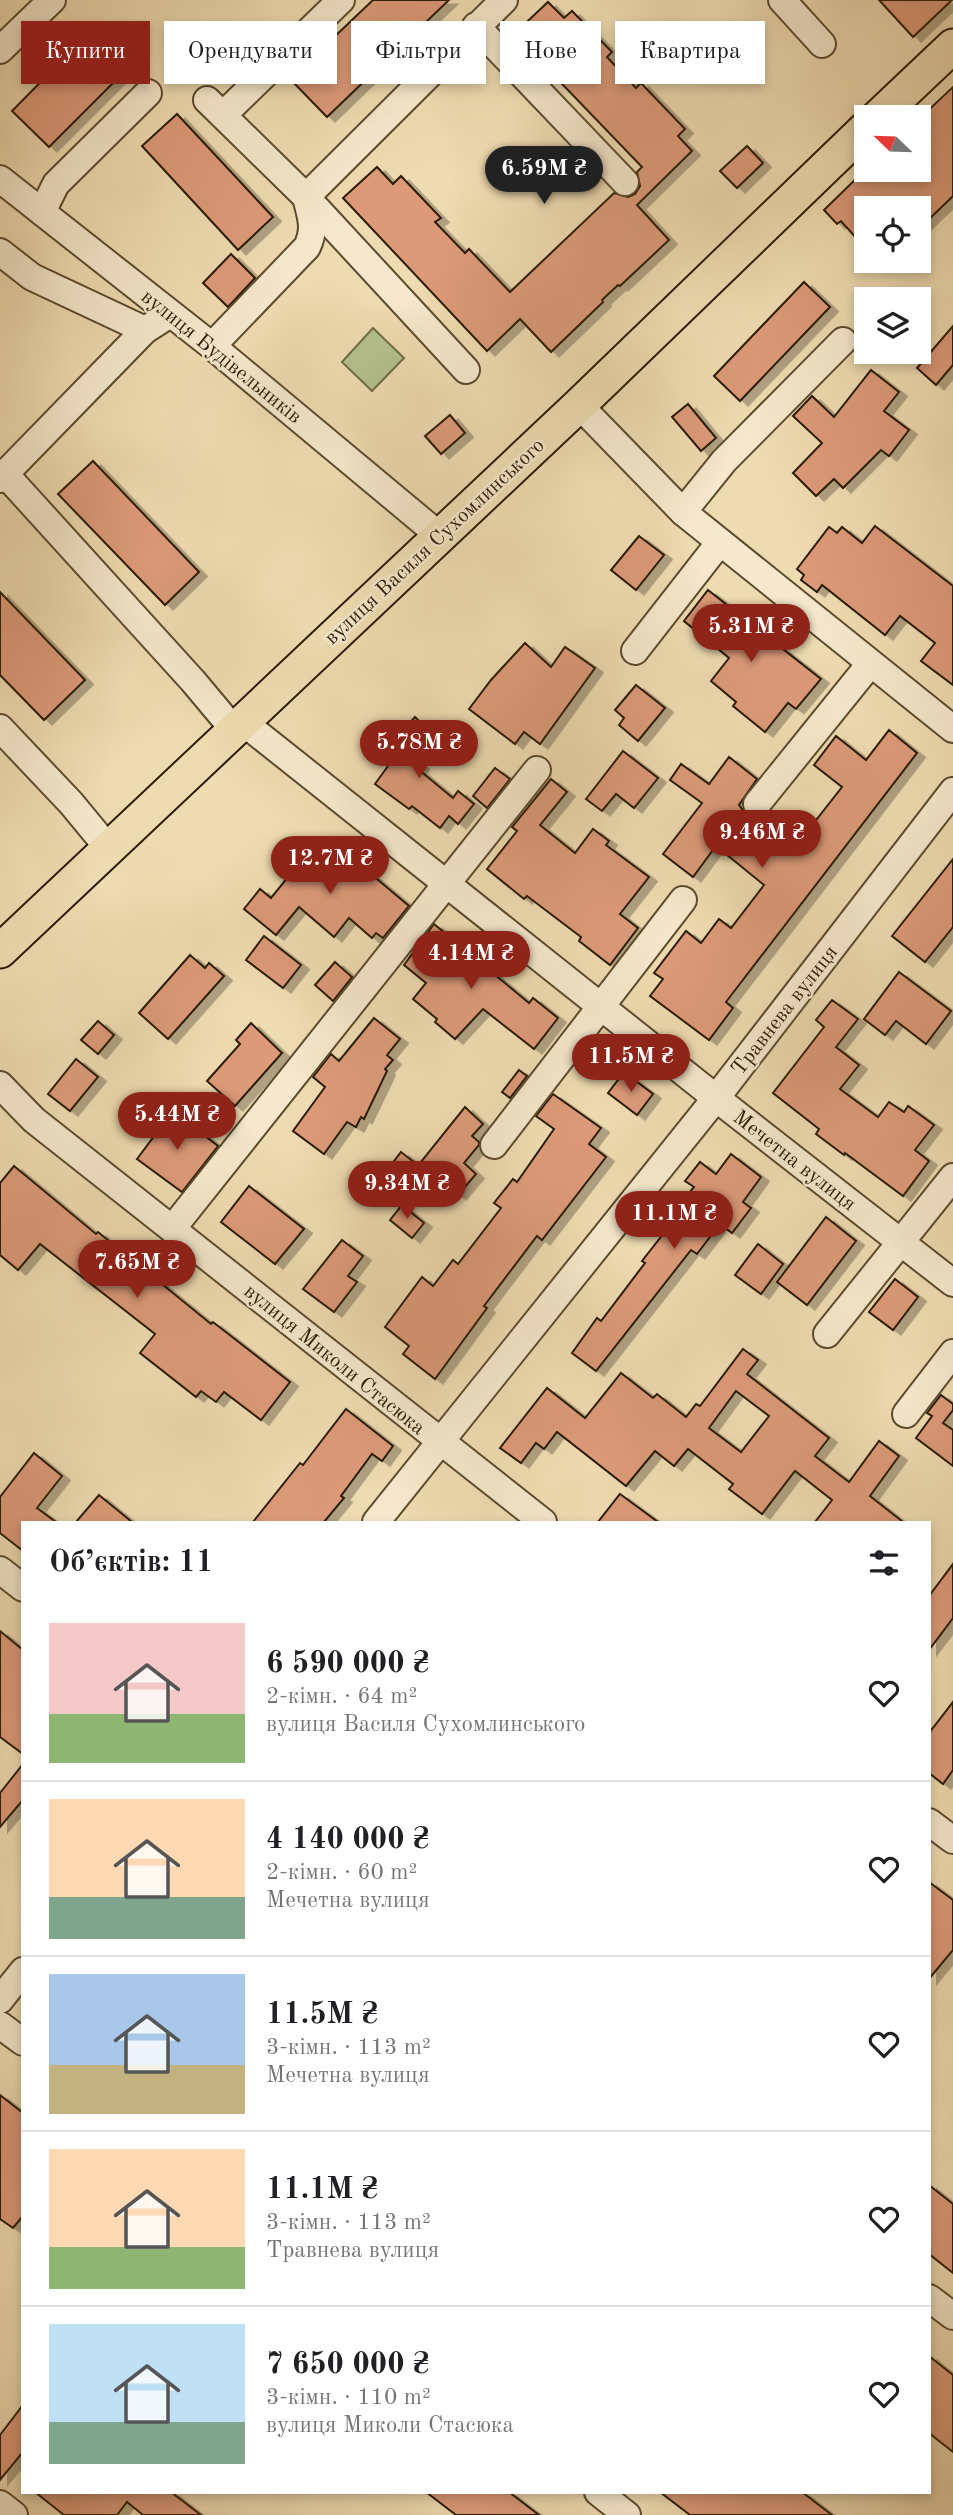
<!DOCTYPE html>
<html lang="uk">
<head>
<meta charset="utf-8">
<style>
	body { margin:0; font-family:"Old Standard TT",serif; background:#f2f2f2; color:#202124; height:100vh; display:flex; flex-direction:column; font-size:26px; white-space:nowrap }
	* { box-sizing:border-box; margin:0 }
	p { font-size:23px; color:#757577 }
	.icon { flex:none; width:38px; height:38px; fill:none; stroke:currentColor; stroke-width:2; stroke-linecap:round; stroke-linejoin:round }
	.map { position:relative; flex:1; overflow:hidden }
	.details { position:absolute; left:21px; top:1521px; width:910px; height:973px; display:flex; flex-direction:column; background:#fff; border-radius:0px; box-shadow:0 4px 10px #0003 }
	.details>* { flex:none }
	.hud { position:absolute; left:21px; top:21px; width:912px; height:63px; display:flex; gap:14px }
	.needle { width:46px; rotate:293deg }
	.controls { position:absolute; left:854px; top:105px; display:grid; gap:14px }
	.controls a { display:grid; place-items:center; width:77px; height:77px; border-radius:0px; background:#fff; box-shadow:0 4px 10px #0003; font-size:35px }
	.price { position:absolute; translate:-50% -60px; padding:0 16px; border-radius:24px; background:#8f2418; color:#fff; font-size:23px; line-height:46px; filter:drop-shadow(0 2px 4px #0008) }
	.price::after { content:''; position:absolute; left:50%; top:42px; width:21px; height:16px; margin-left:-10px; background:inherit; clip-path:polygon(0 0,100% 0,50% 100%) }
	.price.current { background:#222; color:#fff }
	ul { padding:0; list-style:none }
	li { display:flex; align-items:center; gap:21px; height:175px; padding:0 28px }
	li+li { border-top:2px solid #e0e0e0 }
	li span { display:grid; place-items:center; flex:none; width:196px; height:140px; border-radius:0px; color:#555 }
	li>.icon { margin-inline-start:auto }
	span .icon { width:84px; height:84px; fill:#fffc; stroke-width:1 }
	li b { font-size:30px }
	h2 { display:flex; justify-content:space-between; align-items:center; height:84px; padding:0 28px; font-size:30px }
	.tag { padding:0 24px; border-radius:0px; background:#fff; box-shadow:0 4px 10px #0003; font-size:24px; line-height:63px }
	.tag.current { background:#8f2418; color:#fff }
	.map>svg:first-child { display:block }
	.green { fill:#b4c18f; stroke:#706e49; stroke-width:2 }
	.building { fill:#dc9a79; stroke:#2b1b03; stroke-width:2; fill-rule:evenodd; filter:url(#shadow) }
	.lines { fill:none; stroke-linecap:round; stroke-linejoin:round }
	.minor-casing { stroke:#5c4b2e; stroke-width:30 }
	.major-casing { stroke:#2b1b03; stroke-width:37 }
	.minor { stroke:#f5e8cc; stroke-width:26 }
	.major { stroke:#efdbb1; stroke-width:33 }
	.labels { text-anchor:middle; stroke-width:5; stroke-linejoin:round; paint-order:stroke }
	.street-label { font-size:21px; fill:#2b1b03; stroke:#f5e8cc }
</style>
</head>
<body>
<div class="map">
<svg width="953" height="2515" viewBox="0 0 953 2515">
	<defs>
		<filter id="shadow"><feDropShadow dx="8" dy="4.5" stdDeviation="0" flood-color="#0004"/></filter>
	</defs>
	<rect width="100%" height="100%" fill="#efdbb1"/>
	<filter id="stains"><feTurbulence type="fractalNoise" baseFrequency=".00286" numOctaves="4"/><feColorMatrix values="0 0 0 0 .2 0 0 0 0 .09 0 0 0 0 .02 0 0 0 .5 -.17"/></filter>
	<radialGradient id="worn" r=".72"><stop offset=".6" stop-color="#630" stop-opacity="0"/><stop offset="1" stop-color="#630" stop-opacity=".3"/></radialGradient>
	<polygon class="green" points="373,328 404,358 372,391 342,362"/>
	<g class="building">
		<polygon points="373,0 449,0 327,117 290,79"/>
		<polygon points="879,0 952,0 913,37"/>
		<polygon points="548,2 564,18 572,11 612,52 607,57 636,88 641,83 685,129 678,136 692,151 637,205 669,240 620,286 618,285 602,300 603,302 551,352 520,319 487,351 343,198 377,167 393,184 401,176 441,218 435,222 465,253 469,249 510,292 614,193 628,197 635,194 640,186 637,172 642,167 514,34"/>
		<polygon points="92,30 129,67 49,147 12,111"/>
		<polygon points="953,87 953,196 919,229 919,208 866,208 866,249 841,221 837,224 824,210 865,170 919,170 919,119"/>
		<polygon points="177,114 273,217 238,250 142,146"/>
		<polygon points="747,146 763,163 737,188 720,171"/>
		<polygon points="231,254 255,278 228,307 203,283"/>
		<polygon points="804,282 830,307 740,401 714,376"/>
		<polygon points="953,326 953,365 936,385 917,368"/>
		<polygon points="871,370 899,392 884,411 909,430 889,456 881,450 843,488 834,479 816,496 793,473 822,443 793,416 812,396 834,417"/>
		<polygon points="688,404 716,438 701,451 672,417"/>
		<polygon points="450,415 465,433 441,454 425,436"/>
		<polygon points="93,461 199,572 165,605 58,494"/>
		<polygon points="875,526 953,586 953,685 921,661 935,643 900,616 885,635 822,585 817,592 801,580 804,575 797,569 829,527 837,533 842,527 862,543"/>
		<polygon points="639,536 664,555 636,590 611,570"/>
		<polygon points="708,590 821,679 796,709 788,703 765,732 733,706 736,702 711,681 729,658 684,621"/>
		<polygon points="0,592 85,680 44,720 0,675"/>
		<polygon points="525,643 551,667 565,647 595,668 540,744 524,732 515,744 469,709 491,680"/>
		<polygon points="636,685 665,708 638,741 619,725 624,718 615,710"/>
		<polygon points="415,717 433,735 412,757 421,765 418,769 453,798 458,791 474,804 458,824 449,816 440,828 412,806 409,809 375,784 393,759 384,752"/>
		<polygon points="889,730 917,753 726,1002 733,1008 709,1040 650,996 663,979 654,973 686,931 701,943 719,919 731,928 764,885 716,846 693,877 663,854 702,803 670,780 681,764 709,784 729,757 757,779 739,805 748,817 757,819 786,843 801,823 809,829 842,787 814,765 836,736 866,760"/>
		<polygon points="623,751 658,778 634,808 616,794 602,811 586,799"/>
		<polygon points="495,768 510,779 487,808 473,796"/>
		<polygon points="551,779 567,792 540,825 575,853 593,829 609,841 606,845 649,877 620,914 638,928 610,965 579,941 581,937 527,896 524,899 487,869 517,831 512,827"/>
		<polygon points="318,840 332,852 335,848 368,876 371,874 409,906 383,938 376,933 372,938 349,918 334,937 299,907 276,935 244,909 260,889 271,898"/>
		<polygon points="953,859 953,927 925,962 892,936"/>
		<polygon points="434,924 529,1003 533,998 558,1018 534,1049 483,1009 455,1039 435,1022 437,1019 413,999 426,983 404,965"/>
		<polygon points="264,936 301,965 283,988 246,960"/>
		<polygon points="190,955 205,968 209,963 224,976 168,1039 139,1013"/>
		<polygon points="335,962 352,977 333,1001 315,985"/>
		<polygon points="899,972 951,1011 926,1044 896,1021 885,1035 864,1019"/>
		<polygon points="832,1000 858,1019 836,1047 859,1065 840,1089 878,1117 889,1102 904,1112 908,1106 934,1125 915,1150 929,1161 903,1196 845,1153 844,1155 816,1134 819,1129 773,1093 824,1027 816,1020"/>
		<polygon points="374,1018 400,1039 387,1055 393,1060 385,1069 387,1071 364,1119 361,1117 356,1127 347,1122 324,1154 293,1131 325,1087 313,1077 331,1054 339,1061"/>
		<polygon points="98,1021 114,1035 98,1054 81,1040"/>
		<polygon points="251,1023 282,1053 235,1106 207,1081 240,1044 236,1040"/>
		<polygon points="76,1059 98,1077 70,1111 48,1094"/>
		<polygon points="519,1070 527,1076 510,1098 502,1092"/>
		<polygon points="624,1072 653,1094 637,1115 608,1093"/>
		<polygon points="553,1094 601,1128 589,1144 606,1157 542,1240 537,1236 484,1306 487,1308 435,1379 403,1354 409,1346 385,1327 422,1277 433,1286 453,1260 458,1264 501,1208 494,1203 513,1179 517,1182 554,1129 536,1116"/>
		<polygon points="465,1107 483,1124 472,1136 479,1142 479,1145 464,1163 476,1174 458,1195 420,1163"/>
		<polygon points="173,1111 218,1146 182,1192 137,1159"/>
		<polygon points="401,1152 424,1170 402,1199 379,1181"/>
		<polygon points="731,1154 761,1177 743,1202 751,1208 732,1233 720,1224 697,1254 691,1250 596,1371 572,1353 597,1318 601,1321 645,1263 642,1261 689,1201 685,1198 694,1187 685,1181 700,1162 716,1174"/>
		<polygon points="14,1166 96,1234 98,1232 211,1324 213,1322 290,1382 261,1420 224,1392 216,1402 201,1391 196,1397 140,1353 155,1334 40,1244 18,1270 0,1255 0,1183"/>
		<polygon points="249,1186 304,1229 275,1264 221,1222"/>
		<polygon points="402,1205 424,1223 412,1238 390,1220"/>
		<polygon points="826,1217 856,1241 807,1305 777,1282"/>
		<polygon points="342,1240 363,1256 348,1276 357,1282 334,1312 303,1289"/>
		<polygon points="758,1244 783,1264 761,1294 735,1275"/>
		<polygon points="895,1279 918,1297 893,1330 869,1312"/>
		<path d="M743 1349 758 1360 747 1374 829 1438 815 1456 849 1482 879 1441 899 1456 870 1496 903 1522H815L832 1500 795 1471 762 1514 729 1489 733 1484 688 1449 674 1466 655 1451 626 1486 557 1432 544 1449 536 1443 521 1463 500 1448 547 1388 585 1418 621 1373 653 1398 657 1394 686 1417 696 1404 700 1406ZM736 1391 769 1416 741 1452 709 1428Z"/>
		<polygon points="941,1395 953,1404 953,1410 943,1423 953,1430 953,1466 916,1438 932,1416 927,1413"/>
		<polygon points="346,1409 393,1446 382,1461 372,1454 341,1496 344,1498 324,1522 253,1522 300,1463 303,1465"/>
		<polygon points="34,1453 62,1476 37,1508 56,1522 23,1522 23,1551 0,1533 0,1497"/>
		<polygon points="620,1494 658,1522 598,1522"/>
		<polygon points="99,1495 132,1522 76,1522"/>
		<polygon points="953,1564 953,1618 929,1650 929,1596"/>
		<polygon points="0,1631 23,1650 23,1754 0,1737"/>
		<polygon points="953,1702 953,1770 943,1784 929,1773 929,1733"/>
		<polygon points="23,1764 23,1800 0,1827 0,1793"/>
		<polygon points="929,1882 953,1900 953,1950 929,1979"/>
		<polygon points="0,2095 23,2113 23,2216 13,2228 0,2219"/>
		<polygon points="929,2185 953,2204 953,2273 929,2254"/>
		<polygon points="929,2356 953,2375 953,2452 929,2433"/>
		<polygon points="23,2405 23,2452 0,2480 0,2435"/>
		<polygon points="35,2492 171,2492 201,2515 143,2515 127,2502 117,2515 64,2515"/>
		<polygon points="426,2492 509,2492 539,2515 456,2515"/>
		<polygon points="660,2492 802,2492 832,2515 690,2515"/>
	</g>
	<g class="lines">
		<defs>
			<g id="minor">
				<polyline points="782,0 822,44"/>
				<polyline points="476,26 625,182"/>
				<polyline points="0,50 52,0"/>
				<polyline points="207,100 306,197 466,370"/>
				<polyline points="223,115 341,0"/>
				<polyline points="0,179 212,346 440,536"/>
				<polyline points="42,212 56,184 148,93"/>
				<polyline points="0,252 32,277 145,330"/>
				<path d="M212 346 307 247C316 228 311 217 306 197L504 0"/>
				<polyline points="579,405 683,512 953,729"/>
				<polyline points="5,474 193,681 234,730"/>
				<polyline points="0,479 145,330 170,314"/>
				<polyline points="683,512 724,461 843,341"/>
				<polyline points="635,651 720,542"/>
				<polyline points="243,722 716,1098 953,1283"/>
				<polyline points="0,728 71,803 109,849"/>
				<polyline points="757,804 870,664"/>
				<polyline points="0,1085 34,1120 543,1522"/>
				<polyline points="494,1145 683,900"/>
				<polyline points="172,1229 537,770"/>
				<polyline points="827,1334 953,1177"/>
				<polyline points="906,1414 953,1353"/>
				<polyline points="376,1522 716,1098 953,791"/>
				<polyline points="0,1570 23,1588"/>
				<polyline points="929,1822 953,1840"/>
				<polyline points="0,2000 23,1971"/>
				<polyline points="0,2025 23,2042"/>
				<polyline points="929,2298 953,2316"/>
				<polyline points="598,2492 627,2515"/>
				<polyline points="0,2504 14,2515"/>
			</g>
			<g id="major">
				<polyline points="878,117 953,46"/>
				<polyline points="0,951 579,405 866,128"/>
			</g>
		</defs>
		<use href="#minor" class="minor-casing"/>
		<use href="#major" class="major-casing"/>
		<use href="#minor" class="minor"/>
		<use href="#major" class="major"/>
	</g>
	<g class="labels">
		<g class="street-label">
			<text transform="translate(222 356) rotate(39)" y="7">вулиця Будівельників</text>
			<text transform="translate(434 541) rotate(-43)" y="7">вулиця Василя Сухомлинського</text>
			<text transform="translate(784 1010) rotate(-52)" y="7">Травнева вулиця</text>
			<text transform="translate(795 1160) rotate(38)" y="7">Мечетна вулиця</text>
			<text transform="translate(335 1359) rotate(39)" y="7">вулиця Миколи Стасюка</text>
		</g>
	</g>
	<rect width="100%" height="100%" filter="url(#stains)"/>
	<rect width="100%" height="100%" fill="url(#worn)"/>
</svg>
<div class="controls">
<a><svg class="needle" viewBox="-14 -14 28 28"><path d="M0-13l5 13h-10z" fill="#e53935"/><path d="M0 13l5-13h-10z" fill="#757577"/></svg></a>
<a><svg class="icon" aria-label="locate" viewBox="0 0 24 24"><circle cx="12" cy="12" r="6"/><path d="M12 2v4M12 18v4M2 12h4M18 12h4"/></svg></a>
<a><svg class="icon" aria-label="layers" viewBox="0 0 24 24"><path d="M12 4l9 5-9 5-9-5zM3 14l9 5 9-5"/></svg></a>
</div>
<b class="price current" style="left:544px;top:206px">6.59M ₴</b>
<b class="price" style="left:751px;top:664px">5.31M ₴</b>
<b class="price" style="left:419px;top:780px">5.78M ₴</b>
<b class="price" style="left:762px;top:870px">9.46M ₴</b>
<b class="price" style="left:330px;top:896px">12.7M ₴</b>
<b class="price" style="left:471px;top:991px">4.14M ₴</b>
<b class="price" style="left:631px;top:1094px">11.5M ₴</b>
<b class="price" style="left:177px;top:1152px">5.44M ₴</b>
<b class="price" style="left:407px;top:1221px">9.34M ₴</b>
<b class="price" style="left:674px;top:1251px">11.1M ₴</b>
<b class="price" style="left:137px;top:1300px">7.65M ₴</b>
<div class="hud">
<a class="tag current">Купити</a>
<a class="tag">Орендувати</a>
<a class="tag">Фільтри</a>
<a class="tag">Нове</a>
<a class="tag">Квартира</a>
</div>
<section class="details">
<h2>Об’єктів: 11<svg class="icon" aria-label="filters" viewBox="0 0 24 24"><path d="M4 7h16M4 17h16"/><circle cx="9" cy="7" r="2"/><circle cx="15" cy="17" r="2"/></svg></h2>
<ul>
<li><span style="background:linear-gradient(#f6c9c9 65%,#8fb573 0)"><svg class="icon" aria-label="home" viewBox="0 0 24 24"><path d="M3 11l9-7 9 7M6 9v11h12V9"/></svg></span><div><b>6 590 000 ₴</b><p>2-кімн. · 64 m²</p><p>вулиця Василя Сухомлинського</p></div><svg class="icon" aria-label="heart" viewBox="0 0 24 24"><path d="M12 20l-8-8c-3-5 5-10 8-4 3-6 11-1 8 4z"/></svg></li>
<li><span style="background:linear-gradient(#ffd9b3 70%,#7fa58c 0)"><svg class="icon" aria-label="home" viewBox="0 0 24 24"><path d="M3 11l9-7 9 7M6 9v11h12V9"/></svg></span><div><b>4 140 000 ₴</b><p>2-кімн. · 60 m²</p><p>Мечетна вулиця</p></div><svg class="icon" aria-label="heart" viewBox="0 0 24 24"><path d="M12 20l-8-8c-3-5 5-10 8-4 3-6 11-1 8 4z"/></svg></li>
<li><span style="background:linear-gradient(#a9c7e8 65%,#c2b280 0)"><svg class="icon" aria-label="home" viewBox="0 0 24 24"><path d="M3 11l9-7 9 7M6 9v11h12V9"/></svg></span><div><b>11.5M ₴</b><p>3-кімн. · 113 m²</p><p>Мечетна вулиця</p></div><svg class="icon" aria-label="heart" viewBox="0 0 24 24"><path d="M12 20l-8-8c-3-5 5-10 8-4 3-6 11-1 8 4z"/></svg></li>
<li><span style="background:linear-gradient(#ffd9b3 70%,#8fb573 0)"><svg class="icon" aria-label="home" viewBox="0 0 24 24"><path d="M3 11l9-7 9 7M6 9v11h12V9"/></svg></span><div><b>11.1M ₴</b><p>3-кімн. · 113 m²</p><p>Травнева вулиця</p></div><svg class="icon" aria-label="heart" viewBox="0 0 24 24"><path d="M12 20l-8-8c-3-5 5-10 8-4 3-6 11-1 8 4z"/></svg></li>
<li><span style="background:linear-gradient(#bfe0f5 70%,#7fa58c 0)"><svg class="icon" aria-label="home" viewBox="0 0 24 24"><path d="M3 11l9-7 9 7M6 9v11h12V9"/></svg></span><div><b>7 650 000 ₴</b><p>3-кімн. · 110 m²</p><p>вулиця Миколи Стасюка</p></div><svg class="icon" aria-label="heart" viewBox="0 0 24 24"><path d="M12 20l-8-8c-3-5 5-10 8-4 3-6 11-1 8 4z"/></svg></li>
</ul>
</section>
</div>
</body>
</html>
